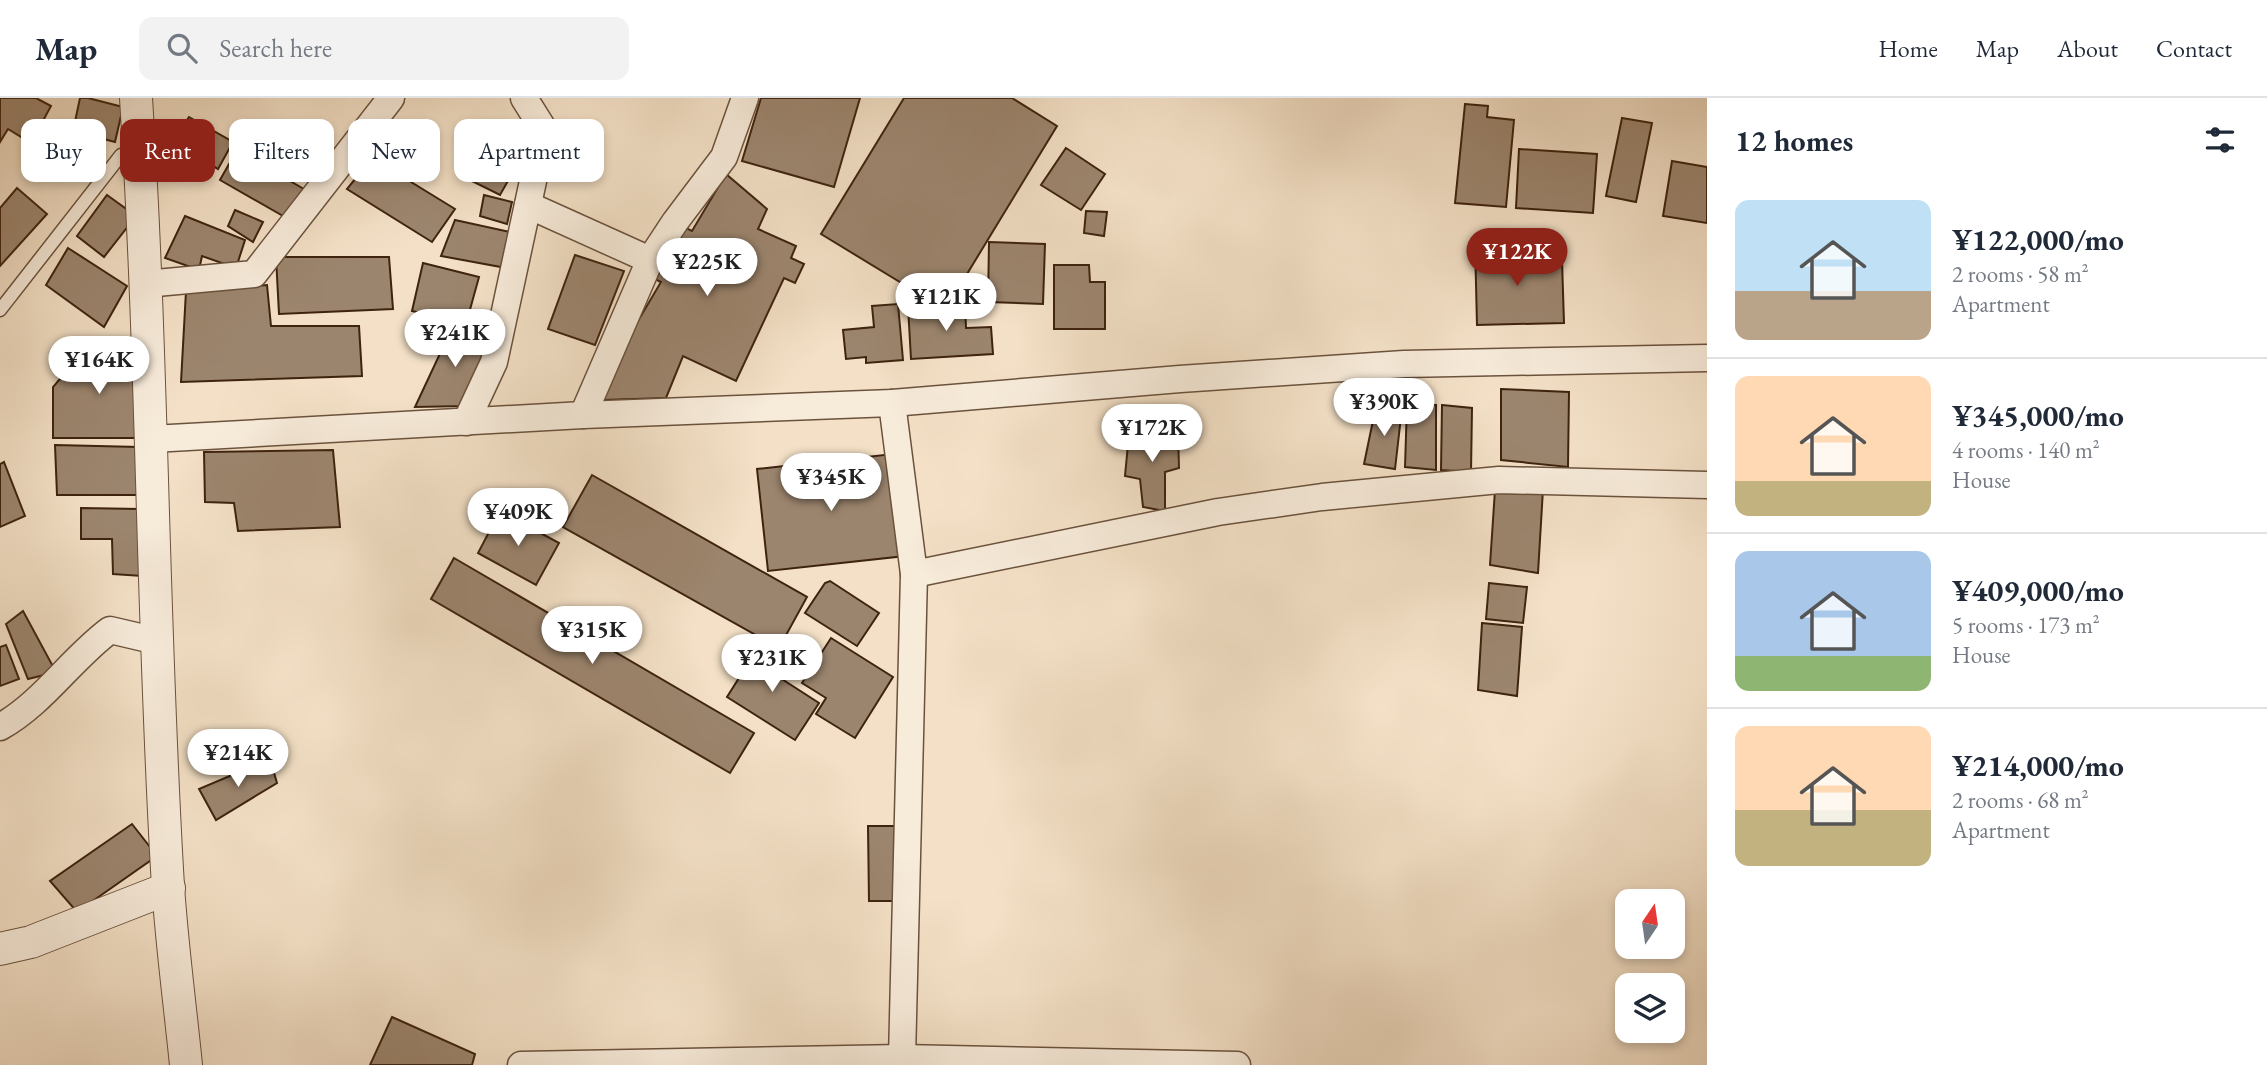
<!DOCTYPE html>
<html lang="en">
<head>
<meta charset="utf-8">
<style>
	body { margin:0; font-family:"EB Garamond",serif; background:#f2f2f3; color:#1f2937; height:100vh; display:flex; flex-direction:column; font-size:26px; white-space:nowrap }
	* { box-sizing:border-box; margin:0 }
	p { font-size:23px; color:#747a83 }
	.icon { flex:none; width:38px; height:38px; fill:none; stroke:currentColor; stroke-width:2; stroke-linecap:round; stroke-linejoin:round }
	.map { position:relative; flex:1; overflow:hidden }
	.sheet { display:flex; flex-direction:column; background:#fff; width:560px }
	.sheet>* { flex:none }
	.guide { position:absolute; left:21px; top:21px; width:665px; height:63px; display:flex; gap:14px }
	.needle { width:46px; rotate:13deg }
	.controls { position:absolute; left:1615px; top:791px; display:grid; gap:14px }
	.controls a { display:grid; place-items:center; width:70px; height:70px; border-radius:14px; background:#fff; box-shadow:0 4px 10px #0003; font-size:35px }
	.price { position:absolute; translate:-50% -60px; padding:0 16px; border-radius:24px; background:#fff; color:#222; font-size:23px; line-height:46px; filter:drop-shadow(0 2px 4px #0008) }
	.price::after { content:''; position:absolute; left:50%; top:42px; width:21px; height:16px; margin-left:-10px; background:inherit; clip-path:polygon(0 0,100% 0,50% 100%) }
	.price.selected { background:#8f2418; color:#fff }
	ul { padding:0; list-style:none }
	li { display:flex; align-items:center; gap:21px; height:175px; padding:0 28px }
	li+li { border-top:2px solid #e0e1e3 }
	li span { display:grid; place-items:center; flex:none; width:196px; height:140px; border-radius:14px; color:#555 }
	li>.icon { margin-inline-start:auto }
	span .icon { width:84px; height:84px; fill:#fffc; stroke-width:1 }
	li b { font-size:30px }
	h2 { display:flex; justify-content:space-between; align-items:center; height:84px; padding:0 28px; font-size:30px }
	.tag { padding:0 24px; border-radius:14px; background:#fff; box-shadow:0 4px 10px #0003; font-size:24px; line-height:63px }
	.tag.selected { background:#8f2418; color:#fff }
	header { display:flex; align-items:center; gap:42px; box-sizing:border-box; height:98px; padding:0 35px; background:#fff; border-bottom:2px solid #e0e1e3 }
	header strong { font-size:33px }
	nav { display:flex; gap:38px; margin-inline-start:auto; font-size:24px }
	.search { width:490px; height:63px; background:#f2f2f3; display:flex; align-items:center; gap:18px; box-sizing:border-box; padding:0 24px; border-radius:14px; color:#747a83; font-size:26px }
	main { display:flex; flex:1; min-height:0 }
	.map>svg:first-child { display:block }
	.building { fill:#9c856e; stroke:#3e230f; stroke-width:2 }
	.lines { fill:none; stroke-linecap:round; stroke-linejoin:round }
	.service-casing { stroke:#6b523d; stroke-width:15 }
	.minor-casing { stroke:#6b523d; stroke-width:29 }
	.tertiary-casing { stroke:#6b523d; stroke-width:34 }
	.service { stroke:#f7ebda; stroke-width:12 }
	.minor { stroke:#f7ebda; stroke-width:26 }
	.tertiary { stroke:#f7ebda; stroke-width:32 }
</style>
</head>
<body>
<header>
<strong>Map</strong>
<div class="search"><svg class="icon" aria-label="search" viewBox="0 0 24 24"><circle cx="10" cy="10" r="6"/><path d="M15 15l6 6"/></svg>Search here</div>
<nav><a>Home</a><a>Map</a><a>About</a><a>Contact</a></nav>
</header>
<main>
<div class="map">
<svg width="1707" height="967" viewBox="0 0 1707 967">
	<rect width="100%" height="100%" fill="#f3e0c6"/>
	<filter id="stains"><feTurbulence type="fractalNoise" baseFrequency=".00286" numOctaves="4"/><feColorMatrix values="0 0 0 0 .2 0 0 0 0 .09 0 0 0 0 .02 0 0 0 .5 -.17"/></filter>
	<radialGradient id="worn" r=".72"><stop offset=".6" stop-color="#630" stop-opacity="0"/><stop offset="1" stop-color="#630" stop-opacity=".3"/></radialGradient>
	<g class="building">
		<polygon points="0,0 36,0 51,8 31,45 8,31 0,44"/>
		<polygon points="80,0 88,0 123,9 115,44 73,33"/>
		<polygon points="761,0 860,0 834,89 742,63"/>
		<polygon points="904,0 1012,0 1057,28 953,199 934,187 926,200 821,136"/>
		<polygon points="1465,6 1488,8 1487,19 1514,22 1506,109 1455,105"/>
		<polygon points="189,19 233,44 218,71 173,43"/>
		<polygon points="1622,20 1652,25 1636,104 1606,98"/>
		<polygon points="503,30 531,42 500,97 472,83"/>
		<polygon points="1066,50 1105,76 1081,112 1041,87"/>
		<polygon points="1519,51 1597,56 1593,115 1516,110"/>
		<polygon points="237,52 309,94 290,122 220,82"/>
		<polygon points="372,60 455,111 432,144 347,91"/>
		<polygon points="1672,63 1707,69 1707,125 1663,118"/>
		<polygon points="726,76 767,111 758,131 796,148 791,160 804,166 795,185 784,180 736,283 683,258 666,300 602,302 625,245 661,184 655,181 686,130 692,133"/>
		<polygon points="17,90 47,116 0,168 0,110"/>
		<polygon points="107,97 136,118 104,159 77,138"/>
		<polygon points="484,97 512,104 507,126 480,118"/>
		<polygon points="235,112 263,124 253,144 228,128"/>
		<polygon points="1086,113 1107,114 1104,138 1084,135"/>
		<polygon points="185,118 245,142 236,170 202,158 199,172 165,160"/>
		<polygon points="455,122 510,134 501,169 441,158"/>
		<polygon points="989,144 1045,146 1043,206 988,204"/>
		<polygon points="1475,145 1513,145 1513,163 1562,162 1564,225 1477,227"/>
		<polygon points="68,150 127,188 104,229 46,187"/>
		<polygon points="575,157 624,173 595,247 548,231"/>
		<polygon points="276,159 389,159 393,211 279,216"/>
		<polygon points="423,165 479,179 466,226 412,213"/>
		<polygon points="1054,167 1089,167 1090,184 1105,184 1105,231 1054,231"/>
		<polygon points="267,187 271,228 359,228 362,278 181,284 186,193"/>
		<polygon points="965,205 966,230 991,229 993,256 911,261 908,208"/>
		<polygon points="898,206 903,262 866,265 866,259 846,261 843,232 874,229 872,208"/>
		<polygon points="449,225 491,237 465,308 415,309 445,245"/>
		<polygon points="137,249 140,340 53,340 53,289 86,250"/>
		<polygon points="1501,291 1569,294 1568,369 1501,362"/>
		<polygon points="1407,306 1436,307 1436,372 1405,369"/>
		<polygon points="1442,307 1472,310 1471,374 1441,372"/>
		<polygon points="1376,308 1402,310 1395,371 1364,366"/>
		<polygon points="1178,333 1179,370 1165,374 1165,413 1143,409 1140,381 1125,378 1129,336"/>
		<polygon points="55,347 139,349 140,397 57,397"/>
		<polygon points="333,352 340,429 238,433 234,405 205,404 204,354"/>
		<polygon points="893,356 905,458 768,473 757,371"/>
		<polygon points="4,364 25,418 0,429 0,366"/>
		<polygon points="592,377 807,499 779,550 563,429"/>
		<polygon points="1543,391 1538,475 1490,467 1495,392"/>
		<polygon points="81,410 140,411 142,478 113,476 112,441 81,441"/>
		<polygon points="500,413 559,445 536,487 478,455"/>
		<polygon points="454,460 754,635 730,675 431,501"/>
		<polygon points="830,483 879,515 857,548 805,515 825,485"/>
		<polygon points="1489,485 1527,489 1523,525 1486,521"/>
		<polygon points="23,513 56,574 28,581 6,526"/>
		<polygon points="1482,525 1522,529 1517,598 1478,592"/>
		<polygon points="831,540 893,579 855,640 816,616 826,600 802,585"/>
		<polygon points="763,542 783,555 771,574 819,605 795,642 727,599"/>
		<polygon points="6,547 19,581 0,588 0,549"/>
		<polygon points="270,661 277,685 216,722 199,691"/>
		<polygon points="132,726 157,758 77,814 50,783"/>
		<polygon points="868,728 897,728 899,803 869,803"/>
		<polygon points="392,919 475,956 472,967 370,967"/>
	</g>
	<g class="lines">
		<defs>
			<polyline id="service" points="0,212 121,57 140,55"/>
			<g id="minor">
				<polyline points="528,107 650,162"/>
				<polyline points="145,186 254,176 391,0"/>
				<polyline points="892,305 914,476 902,960"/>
				<polyline points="583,317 650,162 675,124 724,59 745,0"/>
				<polyline points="466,324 494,264 544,32 524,0"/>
				<polyline points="152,341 583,317 892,305 1180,281 1404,266 1707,260"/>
				<polyline points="914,476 1218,414 1322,399 1499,382 1707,387"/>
				<path d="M0 629C43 605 71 561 110 532L157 543"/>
				<polyline points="521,967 902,960 1237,967"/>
			</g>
			<g id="tertiary">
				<path d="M136 0C153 262 152 526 168 788 172 848 180 907 186 967"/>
				<polyline points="0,851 31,844 169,790"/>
			</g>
		</defs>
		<use href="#service" class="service-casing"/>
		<use href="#minor" class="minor-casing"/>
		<use href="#tertiary" class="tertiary-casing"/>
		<use href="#service" class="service"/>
		<use href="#minor" class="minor"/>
		<use href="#tertiary" class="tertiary"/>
	</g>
	<rect width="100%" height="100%" filter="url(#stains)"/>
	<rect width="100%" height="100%" fill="url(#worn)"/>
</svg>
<div class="controls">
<a><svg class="needle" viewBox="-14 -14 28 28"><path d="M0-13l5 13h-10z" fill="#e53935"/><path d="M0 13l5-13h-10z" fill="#747a83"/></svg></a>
<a><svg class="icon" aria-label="layers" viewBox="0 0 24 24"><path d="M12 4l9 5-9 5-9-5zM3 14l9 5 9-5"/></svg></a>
</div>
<b class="price selected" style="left:1517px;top:190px">¥122K</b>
<b class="price" style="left:707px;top:200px">¥225K</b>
<b class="price" style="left:946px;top:235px">¥121K</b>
<b class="price" style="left:455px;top:271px">¥241K</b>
<b class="price" style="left:99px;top:298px">¥164K</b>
<b class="price" style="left:1384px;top:340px">¥390K</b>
<b class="price" style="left:1152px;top:366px">¥172K</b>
<b class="price" style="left:831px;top:415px">¥345K</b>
<b class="price" style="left:518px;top:450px">¥409K</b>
<b class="price" style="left:592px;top:568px">¥315K</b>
<b class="price" style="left:772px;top:596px">¥231K</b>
<b class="price" style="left:238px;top:691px">¥214K</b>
<div class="guide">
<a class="tag">Buy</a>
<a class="tag selected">Rent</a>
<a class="tag">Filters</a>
<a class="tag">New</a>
<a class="tag">Apartment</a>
</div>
</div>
<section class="sheet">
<h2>12 homes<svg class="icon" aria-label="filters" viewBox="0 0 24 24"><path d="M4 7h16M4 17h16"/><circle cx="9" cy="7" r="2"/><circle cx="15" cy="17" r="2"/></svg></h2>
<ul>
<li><span style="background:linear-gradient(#bfe0f5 65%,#b9a48a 0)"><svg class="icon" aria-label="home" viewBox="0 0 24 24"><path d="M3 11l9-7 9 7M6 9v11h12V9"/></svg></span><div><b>¥122,000/mo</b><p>2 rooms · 58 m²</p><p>Apartment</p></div></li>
<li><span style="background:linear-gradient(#ffd9b3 75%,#c2b280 0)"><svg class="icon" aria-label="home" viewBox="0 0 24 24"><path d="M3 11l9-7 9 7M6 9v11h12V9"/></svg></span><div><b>¥345,000/mo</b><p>4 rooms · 140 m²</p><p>House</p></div></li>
<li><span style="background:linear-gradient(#a9c7e8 75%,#8fb573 0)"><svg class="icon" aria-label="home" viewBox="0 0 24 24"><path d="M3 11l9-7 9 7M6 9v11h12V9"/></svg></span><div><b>¥409,000/mo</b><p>5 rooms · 173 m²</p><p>House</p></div></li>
<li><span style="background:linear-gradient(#ffd9b3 60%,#c2b280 0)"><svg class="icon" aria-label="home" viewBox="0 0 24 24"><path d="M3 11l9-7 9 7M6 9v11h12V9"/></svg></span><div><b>¥214,000/mo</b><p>2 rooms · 68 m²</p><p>Apartment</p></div></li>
</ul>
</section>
</main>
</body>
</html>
